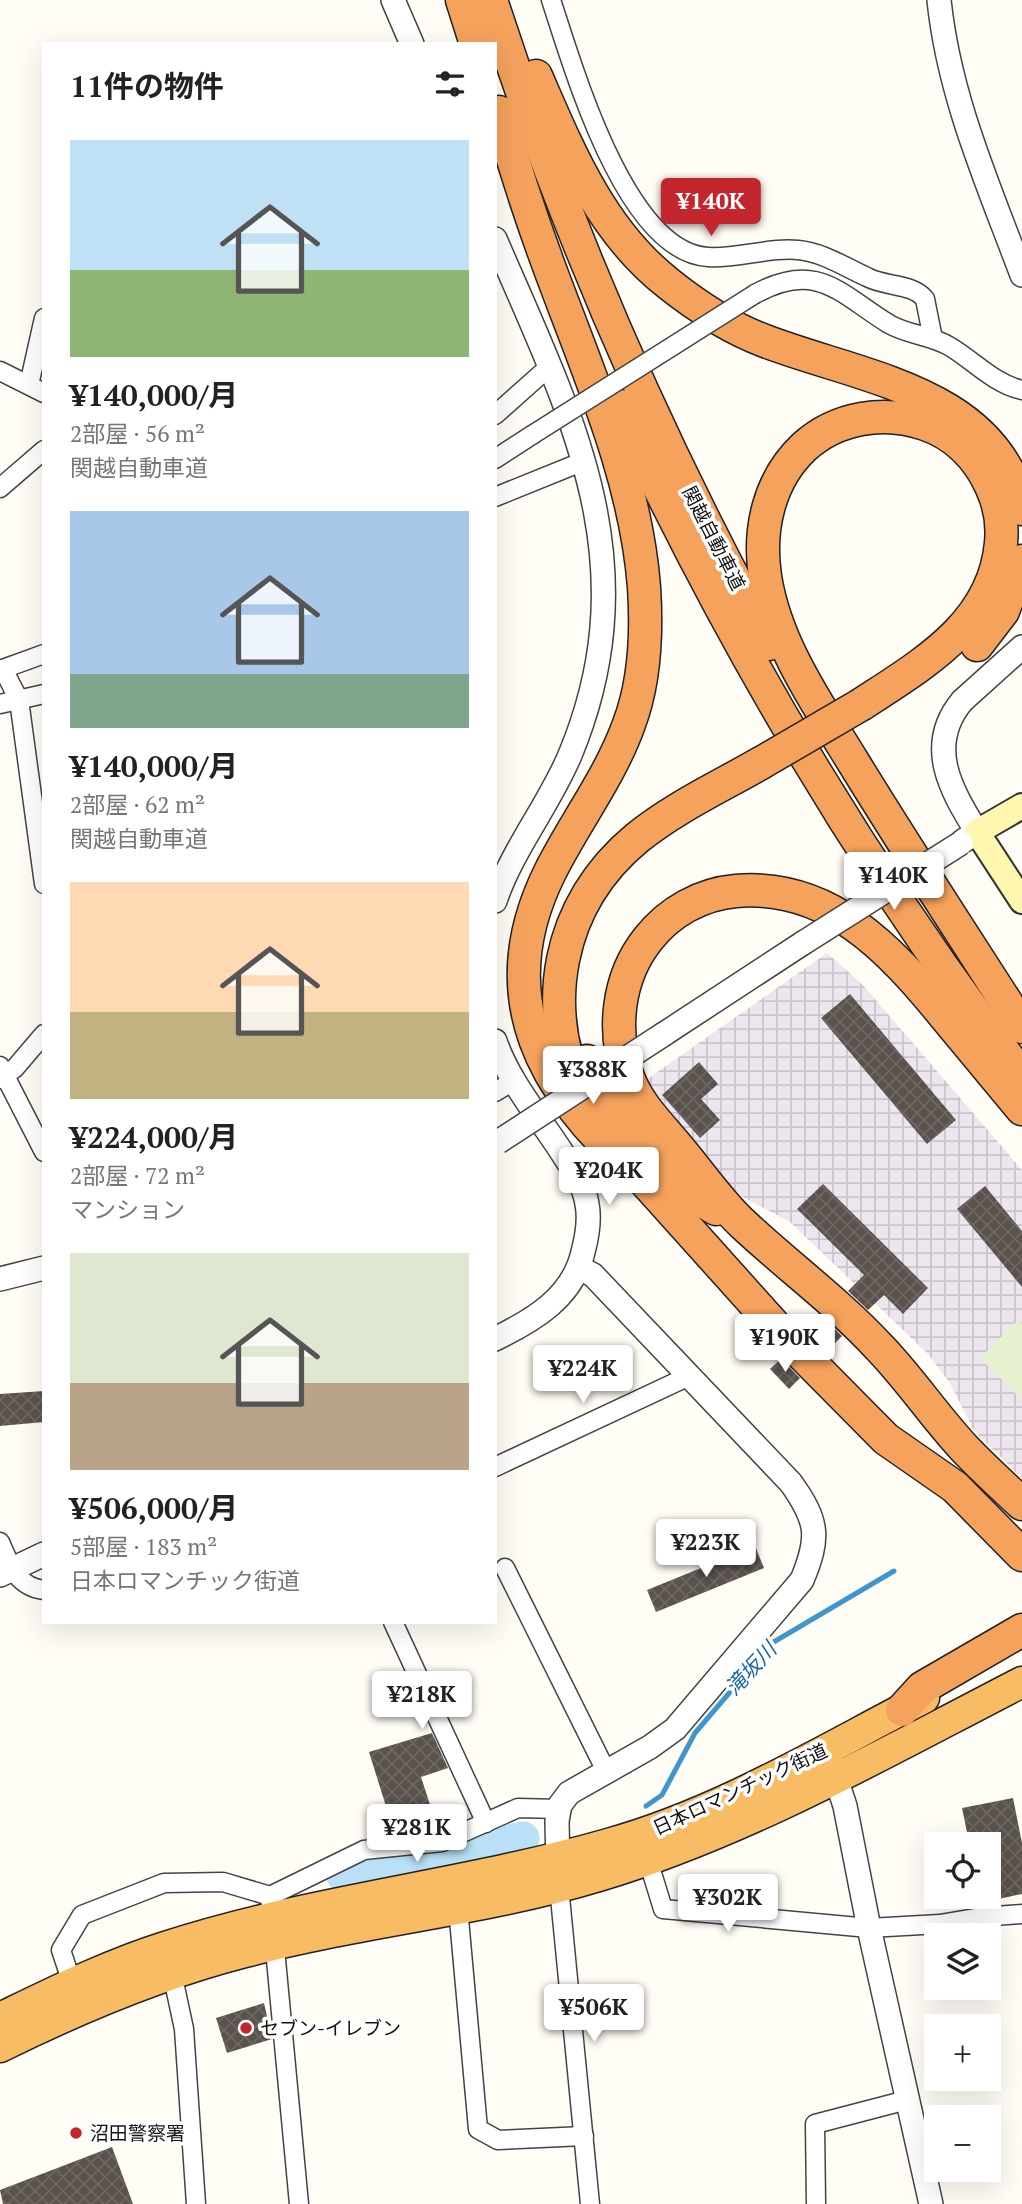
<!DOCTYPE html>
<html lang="ja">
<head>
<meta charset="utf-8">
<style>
	body { margin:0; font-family:"PT Serif","Noto Sans JP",serif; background:#f6f6f6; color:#222; height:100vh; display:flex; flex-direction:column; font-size:26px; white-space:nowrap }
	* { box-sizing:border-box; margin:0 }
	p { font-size:23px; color:#767676 }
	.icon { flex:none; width:38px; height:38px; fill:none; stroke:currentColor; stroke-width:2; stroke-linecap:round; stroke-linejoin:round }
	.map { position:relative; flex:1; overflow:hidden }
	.details { position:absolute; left:42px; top:42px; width:455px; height:1582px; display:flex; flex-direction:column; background:#fff; border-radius:0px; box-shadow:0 7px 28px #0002 }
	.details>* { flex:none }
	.buttons { position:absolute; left:924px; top:1832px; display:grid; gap:14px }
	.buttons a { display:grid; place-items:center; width:77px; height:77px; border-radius:0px; background:#fff; box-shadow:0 7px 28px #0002; font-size:35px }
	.price { position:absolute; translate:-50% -60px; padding:0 16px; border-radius:7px; background:#fff; color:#222; font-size:23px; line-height:46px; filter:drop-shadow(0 2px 4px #0008) }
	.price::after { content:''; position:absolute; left:50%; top:42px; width:21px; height:16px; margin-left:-10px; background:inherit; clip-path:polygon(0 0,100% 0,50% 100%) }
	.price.active { background:#c4262e; color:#fff }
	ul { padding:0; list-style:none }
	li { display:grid; align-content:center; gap:14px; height:371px; padding:0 28px }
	li span { display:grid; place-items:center; height:217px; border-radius:0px; color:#555 }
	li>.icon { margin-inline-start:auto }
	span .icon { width:126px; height:126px; fill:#fffc; stroke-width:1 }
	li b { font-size:30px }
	h2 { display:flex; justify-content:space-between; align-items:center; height:84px; padding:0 28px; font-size:30px }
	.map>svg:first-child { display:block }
	.industrial { fill:url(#industrial-grid) }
	.pitch { fill:#e6f2cf }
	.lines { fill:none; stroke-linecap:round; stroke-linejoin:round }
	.stream { stroke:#3f96cf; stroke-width:5 }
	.river { stroke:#b9e0f7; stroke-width:33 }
	.building { fill:url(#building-cross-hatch) }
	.minor-casing { stroke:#444; stroke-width:21 }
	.tertiary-casing { stroke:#444; stroke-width:26 }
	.secondary-casing { stroke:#333; stroke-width:28 }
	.trunk-casing { stroke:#222; stroke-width:33 }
	.motorway-casing { stroke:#222; stroke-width:35 }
	.minor { stroke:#fff; stroke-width:18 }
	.tertiary { stroke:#fff; stroke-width:23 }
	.secondary { stroke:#fff6b0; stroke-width:24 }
	.trunk { stroke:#f7bc64; stroke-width:30 }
	.motorway { stroke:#f5a25d; stroke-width:32 }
	.minor-bridge-casing { stroke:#444; stroke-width:21; stroke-linecap:butt }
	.tertiary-bridge-casing { stroke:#444; stroke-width:26; stroke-linecap:butt }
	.motorway-bridge-casing { stroke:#222; stroke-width:35; stroke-linecap:butt }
	.minor-bridge { stroke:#fff; stroke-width:18 }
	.tertiary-bridge { stroke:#fff; stroke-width:23 }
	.motorway-bridge { stroke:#f5a25d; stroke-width:32 }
	.poi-dot { fill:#c4262e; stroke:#fff; stroke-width:2.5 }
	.labels { text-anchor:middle; stroke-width:7; stroke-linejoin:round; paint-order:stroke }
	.street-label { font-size:19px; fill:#111; stroke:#fff }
	.poi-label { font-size:19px; fill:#111; stroke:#fff; text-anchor:start }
	.water-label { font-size:21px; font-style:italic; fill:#1768a6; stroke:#fff }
</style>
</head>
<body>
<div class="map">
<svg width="1022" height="2204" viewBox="0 0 1022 2204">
	<defs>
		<pattern id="industrial-grid" width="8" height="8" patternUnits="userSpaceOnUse" patternTransform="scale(1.75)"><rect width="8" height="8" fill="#eee6ef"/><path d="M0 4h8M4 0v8" fill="none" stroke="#cbc4cc"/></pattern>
		<pattern id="building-cross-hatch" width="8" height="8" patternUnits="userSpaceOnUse" patternTransform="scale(1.75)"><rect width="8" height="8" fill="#5a524d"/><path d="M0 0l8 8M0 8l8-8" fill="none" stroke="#6d6662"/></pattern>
	</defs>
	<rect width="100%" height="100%" fill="#fffdf5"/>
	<polygon class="industrial" points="827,953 863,985 1022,1170 1022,1478 974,1431 950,1383 927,1353 790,1222 743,1197 729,1185 646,1080"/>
	<polygon class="pitch" points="1018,1320 1022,1324 1022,1400 980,1358"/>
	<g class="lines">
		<polyline class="stream" points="646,1806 662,1795 695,1733 772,1643 894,1571"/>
		<polyline class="river" points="343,1876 523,1838"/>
	</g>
	<g class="building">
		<polygon points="850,994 956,1120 927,1144 821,1018"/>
		<polygon points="699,1062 718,1084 701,1099 720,1120 700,1138 662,1095"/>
		<polygon points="823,1184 928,1288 903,1314 884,1295 868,1310 848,1291 864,1275 797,1209"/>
		<polygon points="985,1186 1022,1231 1022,1287 957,1209"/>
		<polygon points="822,1317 842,1336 826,1352 807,1333"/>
		<polygon points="781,1359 800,1378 789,1389 770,1369"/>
		<polygon points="44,1391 44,1422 0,1426 0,1394"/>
		<polygon points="755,1546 764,1568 656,1612 647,1590"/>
		<polygon points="432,1733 448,1768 421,1777 436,1823 395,1835 369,1752"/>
		<polygon points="1013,1798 1022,1843 1022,1894 989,1901 989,1869 997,1867 991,1833 968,1837 962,1808"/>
		<polygon points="264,2003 272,2039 227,2053 216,2018"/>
		<polygon points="112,2147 133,2204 3,2204 0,2190"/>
	</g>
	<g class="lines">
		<defs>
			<g id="minor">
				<path d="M551 0C573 66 625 252 708 257 738 259 768 247 798 250 822 252 845 267 867 277 885 287 912 283 925 299L933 339"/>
				<path d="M755 294C817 260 839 293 889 324 908 335 930 335 949 346 973 360 994 384 1022 390"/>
				<polyline points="0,371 44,393"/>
				<polyline points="29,385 44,318"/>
				<polyline points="495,415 550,366"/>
				<polyline points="495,459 532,435"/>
				<polyline points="0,488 44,450"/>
				<polyline points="495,497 584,461"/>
				<polyline points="3,669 19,700 44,884"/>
				<polyline points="0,670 44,654"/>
				<polyline points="0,704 44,694"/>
				<polyline points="0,1066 44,1152"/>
				<polyline points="0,1079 15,1068 44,1034"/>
				<polyline points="495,1092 515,1080"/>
				<polyline points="495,1467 687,1377"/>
				<path d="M0 1542C10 1565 17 1587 44 1590"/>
				<polyline points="505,1568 606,1771"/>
				<polyline points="393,1622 486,1823"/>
				<polyline points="648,1860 663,1909 869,1928 940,1924 981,1917 1022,1914"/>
				<polyline points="559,1887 590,2204"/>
				<polyline points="270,1896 364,1850 442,1842 518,1808 559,1809"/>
				<polyline points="458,1908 478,2129 498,2140 584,2136"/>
				<polyline points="172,1973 184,2029 196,2204"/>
				<polyline points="72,1983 61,1950 82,1915 164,1883 223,1882 270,1896 299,2204"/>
				<polyline points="816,2204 815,2124 907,2100"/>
			</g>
			<g id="tertiary">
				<polyline points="393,0 412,44"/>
				<path d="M939 0C949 97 988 184 1022 275"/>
				<path d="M495 239C571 415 650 562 570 755 549 805 512 850 495 901"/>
				<path d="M963 841 977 832C951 790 925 746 962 701L1022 647"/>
				<polyline points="664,1034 803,943"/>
				<path d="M495 1041C508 1080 539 1117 561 1151 572 1168 584 1184 587 1204 590 1219 587 1237 583 1252 573 1297 534 1320 495 1339"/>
				<polyline points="0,1279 44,1268"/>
				<polyline points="0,1575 44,1554"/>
				<polyline points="831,1763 845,1806 869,1928 931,2204"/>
				<path d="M558 1871 557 1821 560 1805 569 1793 650 1747 675 1729 802 1580C820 1537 818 1521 791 1483L593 1275 580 1268"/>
			</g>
			<polyline id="secondary" points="1022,806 977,832 1022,901"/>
			<g id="trunk">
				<path d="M0 2018C54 1992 108 1965 165 1947 309 1900 462 1886 608 1844 720 1813 821 1751 924 1698"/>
				<path d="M0 2047C79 2008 159 1974 245 1952 362 1921 483 1911 599 1876 748 1831 884 1753 1022 1682"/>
			</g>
			<g id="motorway">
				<polyline points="462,0 476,44"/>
				<path d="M491 0C563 223 656 438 769 644"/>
				<path d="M536 76C569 152 601 231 669 284 698 307 730 328 765 341 861 378 995 391 1022 509"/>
				<path d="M499 112C516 173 536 233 559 293 595 389 636 484 644 587 647 632 645 682 629 724 610 777 575 822 550 872 488 997 543 1093 639 1176"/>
				<path d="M620 406C731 644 863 867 1022 1076"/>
				<polyline points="977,645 1003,611 1022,561"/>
				<path d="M862 704C923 664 994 624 1001 543 1003 524 999 503 991 486 978 457 955 434 925 424 884 410 837 417 804 447 769 480 758 529 765 576 775 643 817 703 852 760 907 850 965 938 1022 1027"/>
				<path d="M587 1061C610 1122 660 1178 716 1209"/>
				<path d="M583 1100C538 1008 557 904 637 838 674 808 719 787 761 763"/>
				<path d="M1022 1109C996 1078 970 1046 944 1015 890 949 829 883 736 891 701 894 669 912 648 939 617 978 612 1031 628 1077 639 1107 662 1127 681 1151 702 1176 720 1203 744 1225 789 1267 837 1302 879 1347 910 1379 935 1417 965 1449 983 1468 1003 1486 1022 1504"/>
				<polyline points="625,1159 783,1335 886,1439 955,1487 1022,1555"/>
				<polyline points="902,1710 922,1688 1022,1630"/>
			</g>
		</defs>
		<use href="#minor" class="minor-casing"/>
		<use href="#tertiary" class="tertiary-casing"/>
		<use href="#secondary" class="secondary-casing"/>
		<use href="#trunk" class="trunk-casing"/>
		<use href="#motorway" class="motorway-casing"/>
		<use href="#minor" class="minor"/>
		<use href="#tertiary" class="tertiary"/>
		<use href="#secondary" class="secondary"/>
		<use href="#trunk" class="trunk"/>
		<use href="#motorway" class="motorway"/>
		<defs>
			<polyline id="minor-bridge" points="532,435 755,294"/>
			<g id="tertiary-bridge">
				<polyline points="803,943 961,843"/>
				<polyline points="498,1142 664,1034"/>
			</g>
			<polyline id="motorway-bridge" points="761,763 862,704"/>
		</defs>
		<use href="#minor-bridge" class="minor-bridge-casing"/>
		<use href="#tertiary-bridge" class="tertiary-bridge-casing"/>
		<use href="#motorway-bridge" class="motorway-bridge-casing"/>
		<use href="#minor-bridge" class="minor-bridge"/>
		<use href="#tertiary-bridge" class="tertiary-bridge"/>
		<use href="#motorway-bridge" class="motorway-bridge"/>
	</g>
	<g class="poi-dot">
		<circle cx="246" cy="2028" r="7"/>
		<circle cx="76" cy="2133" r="7"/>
	</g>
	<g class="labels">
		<g class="street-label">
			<text transform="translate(714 538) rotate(63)" y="7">関越自動車道</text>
			<text transform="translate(740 1789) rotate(-25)" y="7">日本ロマンチック街道</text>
		</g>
		<g class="poi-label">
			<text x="260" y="2035">セブン-イレブン</text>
			<text x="90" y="2140">沼田警察署</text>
		</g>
		<g class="water-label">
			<text transform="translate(751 1669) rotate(-47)" y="7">滝坂川</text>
		</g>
	</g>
</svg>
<div class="buttons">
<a><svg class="icon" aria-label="locate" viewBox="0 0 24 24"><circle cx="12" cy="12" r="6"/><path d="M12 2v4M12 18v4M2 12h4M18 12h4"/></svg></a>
<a><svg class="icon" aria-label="layers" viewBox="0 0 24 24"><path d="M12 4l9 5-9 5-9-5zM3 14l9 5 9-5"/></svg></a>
<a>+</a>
<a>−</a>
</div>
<b class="price active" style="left:711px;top:238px">¥140K</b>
<b class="price" style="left:894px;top:912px">¥140K</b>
<b class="price" style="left:593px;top:1106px">¥388K</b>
<b class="price" style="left:609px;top:1207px">¥204K</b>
<b class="price" style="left:785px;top:1374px">¥190K</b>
<b class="price" style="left:583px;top:1405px">¥224K</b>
<b class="price" style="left:706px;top:1579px">¥223K</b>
<b class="price" style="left:422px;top:1731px">¥218K</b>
<b class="price" style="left:417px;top:1864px">¥281K</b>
<b class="price" style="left:728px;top:1934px">¥302K</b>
<b class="price" style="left:594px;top:2044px">¥506K</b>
<section class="details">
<h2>11件の物件<svg class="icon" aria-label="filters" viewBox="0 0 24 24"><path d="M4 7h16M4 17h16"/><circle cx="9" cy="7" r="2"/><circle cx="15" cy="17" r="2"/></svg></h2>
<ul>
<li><span style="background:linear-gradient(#bfe0f5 60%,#8fb573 0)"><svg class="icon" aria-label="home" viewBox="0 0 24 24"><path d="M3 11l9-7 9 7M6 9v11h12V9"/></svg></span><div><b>¥140,000/月</b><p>2部屋 · 56 m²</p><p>関越自動車道</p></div></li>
<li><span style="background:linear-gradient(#a9c7e8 75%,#7fa58c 0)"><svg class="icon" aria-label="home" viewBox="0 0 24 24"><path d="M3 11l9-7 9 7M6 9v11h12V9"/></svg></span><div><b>¥140,000/月</b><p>2部屋 · 62 m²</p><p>関越自動車道</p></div></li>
<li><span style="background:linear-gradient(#ffd9b3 60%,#c2b280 0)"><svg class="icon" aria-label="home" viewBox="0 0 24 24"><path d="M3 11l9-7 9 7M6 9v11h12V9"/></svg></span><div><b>¥224,000/月</b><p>2部屋 · 72 m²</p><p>マンション</p></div></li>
<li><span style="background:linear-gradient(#dfe7d0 60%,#b9a48a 0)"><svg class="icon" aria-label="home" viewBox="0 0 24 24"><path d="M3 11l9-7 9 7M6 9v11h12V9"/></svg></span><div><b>¥506,000/月</b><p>5部屋 · 183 m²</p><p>日本ロマンチック街道</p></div></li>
</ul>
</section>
</div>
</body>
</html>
